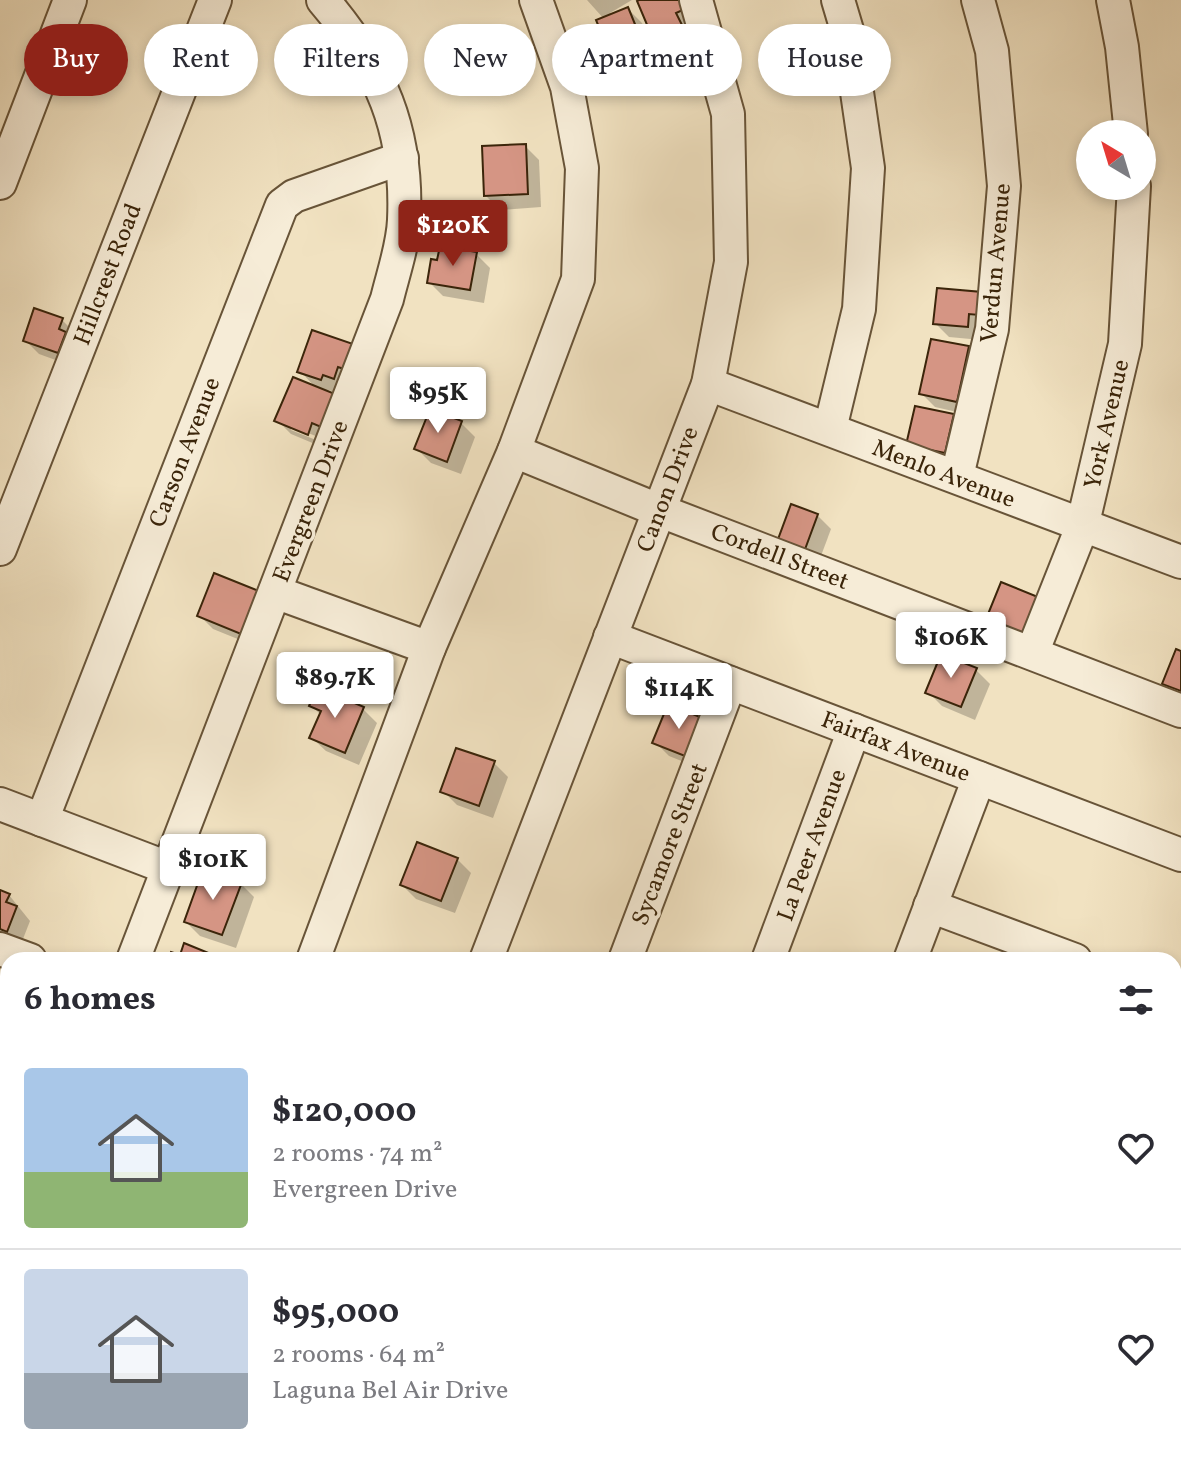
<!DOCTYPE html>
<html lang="en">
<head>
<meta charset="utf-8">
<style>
	body { margin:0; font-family:Vollkorn,serif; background:#f2f2f3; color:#2b2b33; height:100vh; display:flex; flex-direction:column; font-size:30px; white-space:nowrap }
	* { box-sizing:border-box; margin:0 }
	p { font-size:26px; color:#7c7c81 }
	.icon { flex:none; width:44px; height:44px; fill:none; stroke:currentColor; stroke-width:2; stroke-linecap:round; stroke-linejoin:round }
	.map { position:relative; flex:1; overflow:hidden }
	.sheet { position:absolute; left:0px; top:952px; width:1182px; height:512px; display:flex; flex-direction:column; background:#fff; border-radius:24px 24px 0 0; box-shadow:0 4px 12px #0003 }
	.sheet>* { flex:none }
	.banner { position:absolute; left:24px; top:24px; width:1134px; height:72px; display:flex; gap:16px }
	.needle { width:52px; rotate:322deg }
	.fabs { position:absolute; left:1076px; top:120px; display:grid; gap:16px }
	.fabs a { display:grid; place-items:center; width:80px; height:80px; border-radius:50%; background:#fff; box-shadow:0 4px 12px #0003; font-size:40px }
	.price { position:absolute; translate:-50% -68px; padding:0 18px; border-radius:8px; background:#fff; color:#222; font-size:26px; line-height:52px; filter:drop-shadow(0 2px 4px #0008) }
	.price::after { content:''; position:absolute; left:50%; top:48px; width:24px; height:18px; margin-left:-12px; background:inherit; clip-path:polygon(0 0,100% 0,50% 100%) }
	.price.on { background:#8f2418; color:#fff }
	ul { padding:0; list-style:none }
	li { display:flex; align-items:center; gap:24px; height:200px; padding:0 24px }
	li+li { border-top:2px solid #e1e1e2 }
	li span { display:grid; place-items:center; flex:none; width:224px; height:160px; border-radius:8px; color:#555 }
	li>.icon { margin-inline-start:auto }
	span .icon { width:96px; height:96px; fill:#fffc; stroke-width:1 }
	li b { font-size:34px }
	h2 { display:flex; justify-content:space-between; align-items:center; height:96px; padding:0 24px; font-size:34px }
	.chip { padding:0 28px; border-radius:36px; background:#fff; box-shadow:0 4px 12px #0003; font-size:28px; line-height:72px }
	.chip.on { background:#8f2418; color:#fff }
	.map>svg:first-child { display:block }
	.shadow { fill:#0003; fill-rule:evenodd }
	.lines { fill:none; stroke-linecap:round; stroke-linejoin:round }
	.river { stroke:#9bbdb7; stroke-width:52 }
	.building { fill:#d59584; stroke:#3b250a; stroke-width:2 }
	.street-casing { stroke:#685438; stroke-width:36 }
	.street { stroke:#f6ecd7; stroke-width:32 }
	.labels { text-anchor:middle; stroke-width:7; stroke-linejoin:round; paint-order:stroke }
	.street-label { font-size:24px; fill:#3b250a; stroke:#f6ecd7 }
</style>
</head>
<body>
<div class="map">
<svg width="1181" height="1464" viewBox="0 0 1181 1464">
	<rect width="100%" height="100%" fill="#f1e2c1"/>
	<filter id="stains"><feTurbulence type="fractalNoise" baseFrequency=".0025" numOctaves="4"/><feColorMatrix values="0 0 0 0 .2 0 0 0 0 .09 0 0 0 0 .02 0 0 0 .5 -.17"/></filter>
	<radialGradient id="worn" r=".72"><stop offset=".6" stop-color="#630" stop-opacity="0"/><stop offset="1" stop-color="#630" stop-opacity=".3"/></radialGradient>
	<g class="shadow">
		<polygon points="587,0 632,0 610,13 612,16 628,9 642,23 654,53 620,67 606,53 604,19"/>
		<polygon points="644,0 687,0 695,41 669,52 655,38"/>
		<polygon points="525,146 539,160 541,207 500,210 486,196"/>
		<polygon points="476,254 490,268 484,303 443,296 429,282"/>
		<polygon points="981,294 981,340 949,337 935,323"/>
		<polygon points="62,320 76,334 72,366 39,354 25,340"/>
		<path d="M355 346 335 392 328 390 348 409 322 447 291 434 277 420 317 389 300 371ZM291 426 318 437 316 440 291 430Z"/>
		<polygon points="968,348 982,362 970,415 935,407 921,393"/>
		<path d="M916 408 953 416 967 430 959 466 922 458 908 444ZM922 446 955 453V457L922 450Z"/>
		<polygon points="461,423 475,437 461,474 431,463 417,449"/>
		<polygon points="817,515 831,529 818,564 793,555"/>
		<polygon points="216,576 255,646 213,629 199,615"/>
		<polygon points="976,670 990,684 975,720 942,706 928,692"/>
		<polygon points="312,706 363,709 377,723 359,765 326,751 312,738 321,715"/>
		<polygon points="669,707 704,770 669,756 655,742"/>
		<polygon points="494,763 508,777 493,818 457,805 443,791"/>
		<polygon points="457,859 471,873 455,913 416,899 402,885"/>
		<polygon points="240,883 254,897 236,948 200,936 186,922"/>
		<polygon points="0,892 9,895 30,921 21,944 0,947"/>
		<polygon points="1174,1036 1181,1039 1181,1087 1174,1085"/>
		<polygon points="0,1045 8,1052 8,1079 3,1092 0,1091"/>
		<polygon points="0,1156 8,1159 8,1200 0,1197"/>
		<polygon points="0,1209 8,1212 8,1256 0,1253"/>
		<polygon points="3,1389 8,1391 8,1417 0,1409"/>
		<polygon points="34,1456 85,1456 93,1464 31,1464"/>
		<polygon points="187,1456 246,1456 243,1464 184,1464"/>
		<polygon points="612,1456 676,1456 673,1464 637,1464 624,1459 626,1464 620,1464"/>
	</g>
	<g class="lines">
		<g class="river">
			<polyline points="1174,1359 1181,1350"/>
			<polyline points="1113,1464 1117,1456"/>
		</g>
	</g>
	<g class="building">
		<polygon points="639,0 681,0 685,9 676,13 683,27 653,39 637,1"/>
		<polygon points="628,7 641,39 604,54 596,34 601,32 596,20"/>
		<polygon points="526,144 528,194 484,196 482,146"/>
		<polygon points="440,246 477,252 470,290 427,283 431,259 437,260"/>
		<polygon points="937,288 982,292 979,315 969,314 968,327 933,324"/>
		<polygon points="34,308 63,318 59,329 66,332 58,353 23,341"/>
		<polygon points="312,330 356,345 347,370 338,367 334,379 323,375 321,380 297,372"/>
		<polygon points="931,339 969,346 957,402 919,394"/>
		<polygon points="293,377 335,394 321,427 312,423 308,435 274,421"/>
		<polygon points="915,406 954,414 945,453 906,445"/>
		<polygon points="430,409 462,421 447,462 414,449"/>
		<polygon points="791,504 818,514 804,552 777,542"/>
		<polygon points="214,573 259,591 241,634 197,616"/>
		<polygon points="1001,582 1038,597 1021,639 984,624"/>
		<polygon points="1176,649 1181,651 1181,691 1162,684"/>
		<polygon points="941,654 977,668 961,707 925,693"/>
		<polygon points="317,687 364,707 345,753 309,738 321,711 309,706"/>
		<polygon points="668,704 705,719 690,758 652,743"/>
		<polygon points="456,748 495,761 479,806 440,792"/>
		<polygon points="417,842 458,858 441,901 400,885"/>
		<polygon points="203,869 242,882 222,935 184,922"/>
		<polygon points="0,890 10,894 6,902 17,906 7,932 0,929"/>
		<polygon points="184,943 211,954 208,960 168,960 171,952 180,955"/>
		<polygon points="1174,1034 1181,1037 1181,1080 1174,1077"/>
		<polygon points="0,1154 8,1157 8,1192 0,1189"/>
		<polygon points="0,1207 8,1210 8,1230 4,1229 0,1240"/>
		<polygon points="2,1387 8,1389 8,1411 0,1408"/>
		<polygon points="32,1456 80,1456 77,1464 29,1464"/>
		<polygon points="185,1456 227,1456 224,1464 182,1464"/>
		<polygon points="610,1456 657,1456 654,1464 632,1464"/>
	</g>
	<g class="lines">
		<defs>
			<g id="street">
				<polyline points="1113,0 1122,47 1131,134"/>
				<polyline points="0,183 70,0"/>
				<polyline points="708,384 1181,562"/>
				<polyline points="830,429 859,309 868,168 849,37 838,0"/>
				<polyline points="514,451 658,510 1181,711"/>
				<polyline points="957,476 992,329 1004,186 992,51 978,0"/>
				<polyline points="0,549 215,0"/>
				<polyline points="275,592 429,648"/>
				<polyline points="610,637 1181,855"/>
				<polyline points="1032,653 1082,527 1125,344 1134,186"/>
				<polyline points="0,804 168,868"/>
				<polyline points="42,820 282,205 294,196 402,158"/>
				<polyline points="930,906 1075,960"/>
				<polyline points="0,949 30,960"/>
				<path d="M133 960 387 299C393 274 403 246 404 220 408 130 381 68 323 0"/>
				<polyline points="313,960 429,648 514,451 578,279 582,168 567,87 536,0"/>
				<polyline points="486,960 708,384 731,262 728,114 696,0"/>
				<polyline points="625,960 730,683"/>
				<polyline points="768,960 854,730"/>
				<polyline points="910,960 979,778"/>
				<polyline points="1174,997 1181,1000"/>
				<polyline points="0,1101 8,1104"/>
				<polyline points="1174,1144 1180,1206"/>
				<polyline points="0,1314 8,1292"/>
				<polyline points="897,1456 921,1464"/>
				<polyline points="122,1464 125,1456"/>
				<polyline points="293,1464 296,1456"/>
				<polyline points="432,1464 435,1456"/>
				<polyline points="580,1464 583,1456"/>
				<polyline points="719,1464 722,1456"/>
			</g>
		</defs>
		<use href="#street" class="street-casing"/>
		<use href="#street" class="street"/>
	</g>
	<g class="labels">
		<g class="street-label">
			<text transform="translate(995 263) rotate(-85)" y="8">Verdun Avenue</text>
			<text transform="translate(107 274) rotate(-69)" y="8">Hillcrest Road</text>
			<text transform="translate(1106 424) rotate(-77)" y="8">York Avenue</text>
			<text transform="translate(184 452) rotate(-69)" y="8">Carson Avenue</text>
			<text transform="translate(944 473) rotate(21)" y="8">Menlo Avenue</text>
			<text transform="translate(667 489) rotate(-69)" y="8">Canon Drive</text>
			<text transform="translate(310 501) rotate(-69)" y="8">Evergreen Drive</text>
			<text transform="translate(780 556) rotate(21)" y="8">Cordell Street</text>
			<text transform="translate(896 746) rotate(21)" y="8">Fairfax Avenue</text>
			<text transform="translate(669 844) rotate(-69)" y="8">Sycamore Street</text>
			<text transform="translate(811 845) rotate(-70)" y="8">La Peer Avenue</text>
		</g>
	</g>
	<rect width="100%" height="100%" filter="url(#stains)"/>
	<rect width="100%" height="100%" fill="url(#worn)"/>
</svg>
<div class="fabs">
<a><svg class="needle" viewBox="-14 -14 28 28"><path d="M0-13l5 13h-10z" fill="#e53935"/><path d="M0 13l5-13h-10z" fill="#7c7c81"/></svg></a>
</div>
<b class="price on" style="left:453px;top:268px">$120K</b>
<b class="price" style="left:438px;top:435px">$95K</b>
<b class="price" style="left:951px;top:680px">$106K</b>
<b class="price" style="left:335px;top:720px">$89.7K</b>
<b class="price" style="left:679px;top:731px">$114K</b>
<b class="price" style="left:213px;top:902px">$101K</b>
<div class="banner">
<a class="chip on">Buy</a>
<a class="chip">Rent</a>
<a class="chip">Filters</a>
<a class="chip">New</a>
<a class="chip">Apartment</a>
<a class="chip">House</a>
</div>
<section class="sheet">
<h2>6 homes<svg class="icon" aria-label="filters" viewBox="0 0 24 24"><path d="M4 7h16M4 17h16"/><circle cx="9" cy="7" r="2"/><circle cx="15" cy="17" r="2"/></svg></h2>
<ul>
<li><span style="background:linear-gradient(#a9c7e8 65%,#8fb573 0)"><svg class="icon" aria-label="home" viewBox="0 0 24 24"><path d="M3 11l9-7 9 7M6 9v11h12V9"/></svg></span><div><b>$120,000</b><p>2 rooms · 74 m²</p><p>Evergreen Drive</p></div><svg class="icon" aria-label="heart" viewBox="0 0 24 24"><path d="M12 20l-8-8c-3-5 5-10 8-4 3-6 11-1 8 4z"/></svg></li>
<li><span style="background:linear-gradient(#c9d6e8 65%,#9aa5b1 0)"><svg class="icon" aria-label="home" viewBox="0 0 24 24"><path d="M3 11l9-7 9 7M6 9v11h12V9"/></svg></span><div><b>$95,000</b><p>2 rooms · 64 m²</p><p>Laguna Bel Air Drive</p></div><svg class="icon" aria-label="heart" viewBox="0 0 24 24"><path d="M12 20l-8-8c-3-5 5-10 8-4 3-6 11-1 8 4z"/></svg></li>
</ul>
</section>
</div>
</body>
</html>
